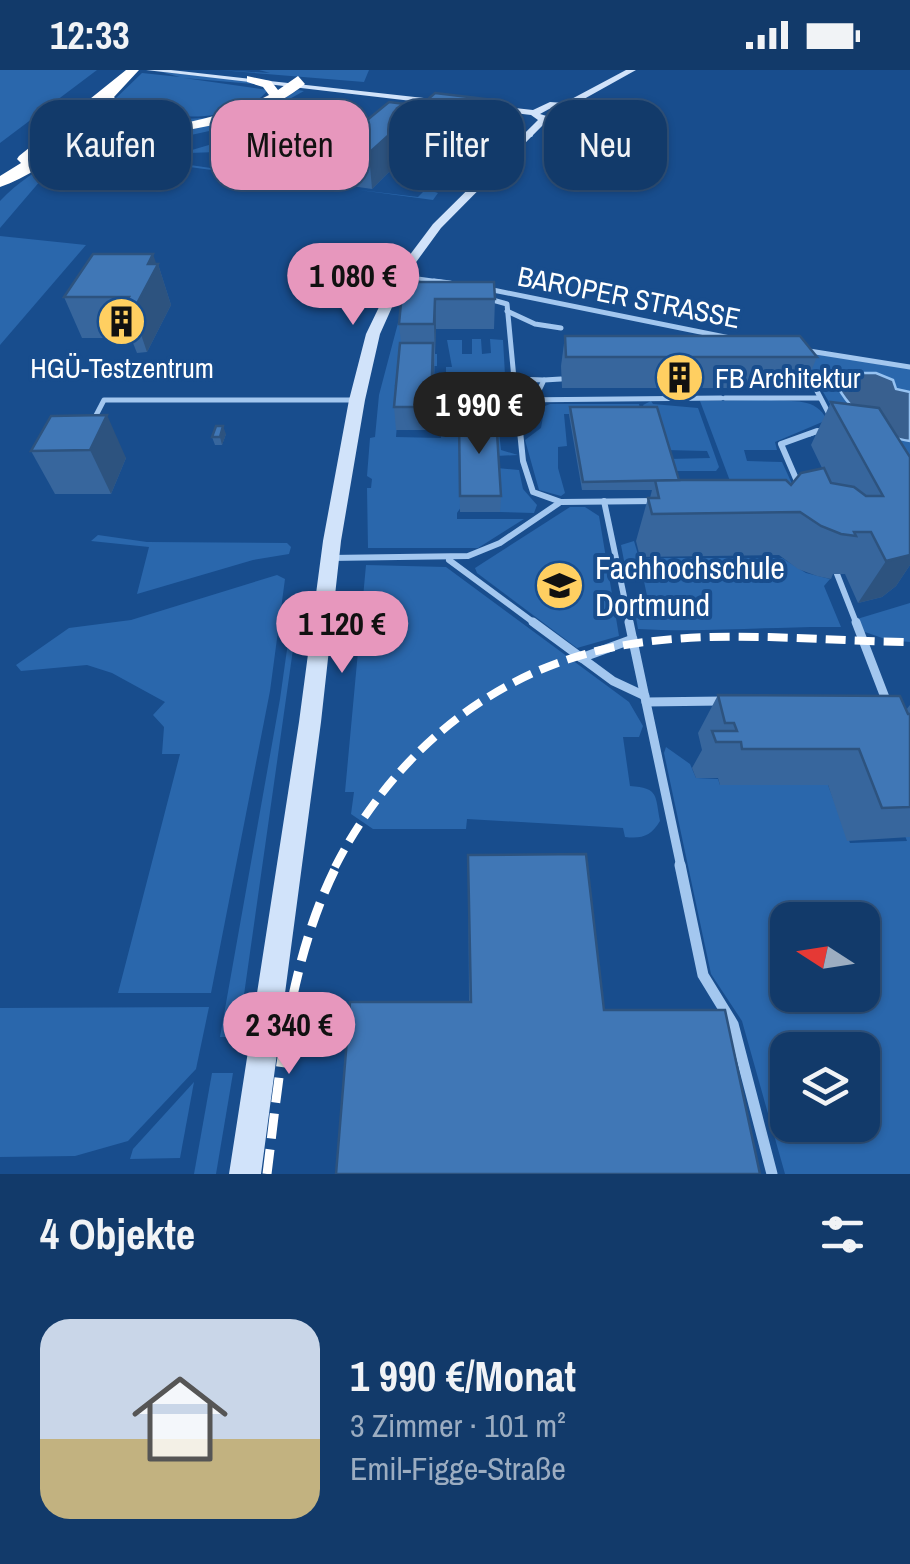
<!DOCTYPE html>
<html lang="de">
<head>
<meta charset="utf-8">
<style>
	body { margin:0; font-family:"Archivo Narrow",sans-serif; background:#1f4572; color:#f1f3f6; height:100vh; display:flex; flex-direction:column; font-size:38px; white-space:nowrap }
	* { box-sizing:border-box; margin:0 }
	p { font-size:32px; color:#9cadc1 }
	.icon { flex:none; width:55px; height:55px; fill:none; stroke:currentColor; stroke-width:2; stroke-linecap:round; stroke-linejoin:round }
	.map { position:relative; height:1104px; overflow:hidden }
	.sheet { display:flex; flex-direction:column; background:#123a6a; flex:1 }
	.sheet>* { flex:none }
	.banner { position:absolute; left:30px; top:30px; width:850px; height:90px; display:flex; gap:20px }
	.needle { width:65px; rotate:282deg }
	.controls { position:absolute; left:770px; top:832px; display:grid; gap:20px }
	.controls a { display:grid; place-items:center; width:110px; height:110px; border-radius:20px; background:#123a6a; box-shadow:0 2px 8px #0004,0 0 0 2px #31547e; font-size:50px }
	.price { position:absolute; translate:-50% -85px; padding:0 22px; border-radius:35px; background:#e797bd; color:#111; font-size:32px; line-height:65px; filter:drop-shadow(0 2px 5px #0008) }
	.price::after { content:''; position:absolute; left:50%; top:60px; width:30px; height:22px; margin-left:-15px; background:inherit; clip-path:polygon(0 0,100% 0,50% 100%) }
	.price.selected { background:#222; color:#fff }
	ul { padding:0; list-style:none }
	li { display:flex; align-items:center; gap:30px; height:250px; padding:0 40px }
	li+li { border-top:2px solid #31547e }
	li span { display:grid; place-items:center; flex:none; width:280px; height:200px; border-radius:30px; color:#555 }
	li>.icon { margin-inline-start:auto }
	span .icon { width:120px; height:120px; fill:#fffc; stroke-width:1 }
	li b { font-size:42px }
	h2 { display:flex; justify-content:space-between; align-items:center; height:120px; padding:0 40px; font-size:42px }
	.chip { padding:0 35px; border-radius:30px; background:#123a6a; box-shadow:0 2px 8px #0004,0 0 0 2px #31547e; font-size:35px; line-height:90px }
	.chip.selected { background:#e797bd; color:#111 }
	.status { display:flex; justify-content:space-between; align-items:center; height:70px; padding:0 50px; background:#123a6a; direction:ltr }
	.status svg { height:28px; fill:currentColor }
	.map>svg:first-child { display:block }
	.green { fill:#2a67ac; fill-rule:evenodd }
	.water { fill:#39608f; stroke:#96c2f1; stroke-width:2.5 }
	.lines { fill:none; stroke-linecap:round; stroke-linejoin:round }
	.lane-far4 { stroke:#a3c7ef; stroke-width:4 }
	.lane-far3 { stroke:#a3c7ef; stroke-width:5 }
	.lane-far2 { stroke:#a3c7ef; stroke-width:6 }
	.lane-far1 { stroke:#a3c7ef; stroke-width:9 }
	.lane { stroke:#a3c7ef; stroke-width:11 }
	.secondary { fill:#d1e3fa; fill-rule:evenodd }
	.highway { fill:#fff; fill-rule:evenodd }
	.rail-far1 { stroke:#fff; stroke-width:8; stroke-dasharray:20 9; stroke-linecap:butt }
	.rail { stroke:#fff; stroke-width:9; stroke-dasharray:25 11; stroke-linecap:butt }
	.wall { fill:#37669d }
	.shaded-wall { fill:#2d537f }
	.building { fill:#4077b6; stroke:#2d537f; stroke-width:2.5 }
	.labels { text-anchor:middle; stroke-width:8; stroke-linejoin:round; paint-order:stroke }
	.far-street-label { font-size:28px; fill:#fff; stroke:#184d8d }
	.far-poi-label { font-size:28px; fill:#fff; stroke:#184d8d }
	.poi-label { font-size:32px; fill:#fff; stroke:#184d8d; text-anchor:start }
</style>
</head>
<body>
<div class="status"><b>12:33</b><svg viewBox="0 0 49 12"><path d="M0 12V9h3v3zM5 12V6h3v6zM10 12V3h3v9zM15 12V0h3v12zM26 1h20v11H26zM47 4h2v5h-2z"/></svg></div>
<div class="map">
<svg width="910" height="1104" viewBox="0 0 910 1104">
	<rect width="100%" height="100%" fill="#184d8d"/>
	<g class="green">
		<polygon points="0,0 97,0 0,73"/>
		<polygon points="219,0 270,3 259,0 369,0 364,12"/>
		<path d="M161 2 251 11 264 15 184 8 268 20C238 57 161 47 120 39L116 28 142 3 180 7Z"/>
		<path d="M298 20 304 21 246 53 67 92 41 110 0 158V131C88 41 200 84 298 20Z"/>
		<polygon points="106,30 112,41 145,50 211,48 43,86"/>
		<polygon points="297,46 363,54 291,48 245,81 189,83 176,93 330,115 339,107 291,100 305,88 354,94 351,119 418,127 426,119 438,123 433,130 160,93 158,90 219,72 272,47"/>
		<polygon points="0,166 86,175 0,275"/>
		<polygon points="403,234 401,284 437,284 437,296 401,296 400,314 394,316 400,317 396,367 441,368 441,344 496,347 496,315 508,316 515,365 499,361 501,380 518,385 496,386 457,443 457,449 524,449 478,478 368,478 367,418 371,418 372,409 367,406 370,368 375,367 379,325"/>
		<polygon points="472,269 481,269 482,284 491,283 490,269 503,270 505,305 446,306 446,297 452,297 447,270 462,270 462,284 472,284"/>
		<polygon points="816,284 910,299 910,406 836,344 805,291"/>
		<path d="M771 330C793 332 816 327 827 350L775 372 777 380H744L747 391 782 392 793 416 730 411 700 331Z"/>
		<polygon points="651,331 653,334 698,338 719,397 716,401 671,401 668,389 710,388 707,381 665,380 643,335"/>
		<polygon points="550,334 639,334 641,344 564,344 567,376 558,377 558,398 565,423 561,426 539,420 525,370 541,358 545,336"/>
		<polygon points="497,398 519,400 523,419 537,435 534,443 500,442"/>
		<polygon points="570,437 585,437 599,446 619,566 577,578 477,503 475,498"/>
		<polygon points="98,465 147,472 287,473 291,477 289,484 253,490 137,524 149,477 91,471"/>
		<path d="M634 471 639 488H782L806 503 830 509 824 516 841 557C773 556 706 563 638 559L634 536 649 535 642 502 626 501 621 475Z"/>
		<path d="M366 495 446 497 629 632 643 656 639 667H623L630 716C659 718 655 725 660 751 651 766 642 769 625 767L623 758 467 749 466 759H373L351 744 354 722H345Z"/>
		<polygon points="277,505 285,509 270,621 211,923 118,923 180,684 162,684 164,657 153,645 165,632 112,603 87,595 21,601 16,595 69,558 131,550"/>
		<polygon points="295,523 301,523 238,967 220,967 280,629"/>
		<polygon points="910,533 910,572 888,570 862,561 857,549"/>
		<path d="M666 677 690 694 696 708 718 709 720 715H828L850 773 907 771 886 714 910 727V1104H785L742 951 711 904 664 683ZM788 850H862V925H788ZM788 980H862V1055H788Z"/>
		<polygon points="209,937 196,999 128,1071 75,1086 0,1087 0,938"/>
		<polygon points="212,1003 233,1003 216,1104 194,1104"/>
		<polygon points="194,1012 180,1088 130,1089 133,1079"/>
	</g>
	<path class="water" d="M847 303H876L893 310 896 319 910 322V371C881 368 844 336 834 308Z"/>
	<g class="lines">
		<g class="lane-far4">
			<polyline points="507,53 507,60 531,65"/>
			<polyline points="434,67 519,77"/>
			<polyline points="400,206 450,213"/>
		</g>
		<g class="lane-far3">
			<polyline points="434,211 450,213"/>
			<polyline points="488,219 730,268"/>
			<polyline points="489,229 507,234 516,330"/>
			<polyline points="507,241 535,254 561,258"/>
			<polyline points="803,280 910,297"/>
			<polyline points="805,298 831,348"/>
			<polyline points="514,309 544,310"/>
			<polyline points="725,328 820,328"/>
			<polyline points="535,329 544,310 561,309"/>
			<polyline points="91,355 104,330 357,330"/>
			<polyline points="520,364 516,330 721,328"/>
			<polyline points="810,364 826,358"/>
		</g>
		<g class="lane-far2">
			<polyline points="520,361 523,391 533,422 561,432 656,431"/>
			<polyline points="800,418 781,374 817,361"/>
			<polyline points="604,431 630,555"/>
			<polyline points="330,488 468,486 500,473 559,433"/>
			<polyline points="449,490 537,555"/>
			<polyline points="837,504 857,555"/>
		</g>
		<g class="lane-far1">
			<polyline points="533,552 613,611 645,626"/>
			<polyline points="629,552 681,797"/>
			<polyline points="856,552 886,630"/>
			<polyline points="581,588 633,569"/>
			<polyline points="646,632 722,631"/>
		</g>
		<polyline class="lane" points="680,795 703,905 733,954 772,1104"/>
		<path class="secondary" d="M146 0H171L533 40 550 32 564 33 626 0H636L575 34 582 35 593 46C579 58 563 57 545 53L441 158 406 206 380 264 365 330 341 471 321 652 261 1104H229L299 652 323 471 349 330 366 264 394 206 433 154 538 50 531 45ZM551 38 577 39 583 46 563 51 540 44Z"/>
		<path class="highway" d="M126 0H139L114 27 124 39 173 47V53L115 45 104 30 37 85C112 58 199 62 269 25L263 17 247 12V6L271 11 278 20 298 6 305 14C243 65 150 60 77 81 49 89 27 108 0 117V106L21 93 17 89 19 86Z"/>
		<path class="rail-far1" d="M335 797C390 689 485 606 605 579 703 557 811 571 910 572"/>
		<path class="rail" d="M267 1104C280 1000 289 890 337 795"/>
	</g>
	<g class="wall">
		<polygon points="427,30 502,31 501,49 485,65 463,62 463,53 427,48"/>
		<polygon points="421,62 443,99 430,113 397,108 396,95 372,119 337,114 333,78"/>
		<polygon points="158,194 171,235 147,282 137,283 131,268 82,268 64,227"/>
		<polygon points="403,212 495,229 494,259 436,259 432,360 396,360 394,337 401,273 399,254"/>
		<polygon points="565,266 817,287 804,318 562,318 561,296"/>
		<polygon points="831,332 910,387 910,495 896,516 882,527 858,533 845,504 833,504 831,509 817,506 798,499 779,485 640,487 636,471 648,428 650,428 652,420 582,420 569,345 570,337 679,410 791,415 822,398 811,375"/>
		<polygon points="51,346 126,388 111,424 55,424 31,381"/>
		<polygon points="459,348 501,426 500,442 460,442"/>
		<polygon points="226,364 222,375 215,375 212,367"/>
		<polygon points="718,625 906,640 910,635 910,767 847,771 828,715 720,715 718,708 696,708 692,698 702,680 698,663"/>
		<polygon points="468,785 604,940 760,1104 469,932"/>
	</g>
	<g class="shaded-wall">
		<polygon points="502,31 501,49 485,65 486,47"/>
		<polygon points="421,36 422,70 395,73 396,95 372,119 369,83"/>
		<polygon points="442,64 443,99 430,113 429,77"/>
		<polygon points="153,184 157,196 158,194 171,235 147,282 133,241 148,194"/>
		<polygon points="435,229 436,259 435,283 434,254"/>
		<polygon points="433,273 434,296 432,360 431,337"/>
		<polygon points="107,345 126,388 111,424 90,380"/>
		<polygon points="223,356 226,364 222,375 220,367"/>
		<polygon points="910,485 910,495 896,516 882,527 858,533 886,491"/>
	</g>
	<g class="building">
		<polygon points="435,23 502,31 486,47 463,44 471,35 427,30"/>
		<polygon points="389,32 421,36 369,83 333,78"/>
		<polygon points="409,60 442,64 429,77 395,73"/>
		<polygon points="93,184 153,184 148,194 158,194 133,241 121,241 129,227 64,227"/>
		<polygon points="403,212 494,212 495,229 435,229 434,254 399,254"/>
		<polygon points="565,266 800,266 817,287 566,287"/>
		<polygon points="400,273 433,273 431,337 394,337"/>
		<polygon points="831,332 879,338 910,387 910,485 886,491 871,462 854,462 856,466 841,464 821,456 800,442 652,444 648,428 659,428 655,410 786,410 791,415 801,403 824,398 831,413 854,417 866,426 883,426"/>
		<polygon points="570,337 657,337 679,410 583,412"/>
		<polygon points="107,345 90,380 31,381 51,346"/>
		<polygon points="496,347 501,426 460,426 459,348"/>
		<polygon points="216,356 223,356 220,367 212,367"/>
		<polygon points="718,625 900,626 908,644 910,644 910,737 882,738 859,679 742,679 741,672 716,672 712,661 737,661 734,653 725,653"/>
		<polygon points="586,784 604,940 725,940 760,1104 336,1104 350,932 471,932 468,785"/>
	</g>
	<defs>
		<symbol id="building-disc" viewBox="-11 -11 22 22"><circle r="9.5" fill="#ffcf61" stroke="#184d8d"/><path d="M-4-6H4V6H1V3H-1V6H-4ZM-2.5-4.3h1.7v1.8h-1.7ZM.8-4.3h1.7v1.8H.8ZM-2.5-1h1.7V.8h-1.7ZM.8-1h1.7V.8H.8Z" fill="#111"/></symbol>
		<symbol id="university-disc" viewBox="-11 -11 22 22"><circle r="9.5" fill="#ffcf61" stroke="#184d8d"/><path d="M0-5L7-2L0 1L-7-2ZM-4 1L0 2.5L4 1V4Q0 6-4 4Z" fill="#111"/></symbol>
	</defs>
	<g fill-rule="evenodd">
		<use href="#building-disc" x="94" y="224" width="55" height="55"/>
		<use href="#building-disc" x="652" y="280" width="55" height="55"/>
		<use href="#university-disc" x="532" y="488" width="55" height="55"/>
	</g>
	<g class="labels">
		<g class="far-street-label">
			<text transform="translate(629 227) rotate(11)" y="10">BAROPER STRASSE</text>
		</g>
		<g class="far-poi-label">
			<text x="122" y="308">HGÜ-Testzentrum</text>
			<text x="715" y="318" text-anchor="start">FB Architektur</text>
		</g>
		<g class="poi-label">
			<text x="595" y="509">Fachhochschule<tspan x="595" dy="37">Dortmund</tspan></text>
		</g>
	</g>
</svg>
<div class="controls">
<a><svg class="needle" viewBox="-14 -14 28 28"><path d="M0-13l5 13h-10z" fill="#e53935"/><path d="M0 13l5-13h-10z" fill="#9cadc1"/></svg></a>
<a><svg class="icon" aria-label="layers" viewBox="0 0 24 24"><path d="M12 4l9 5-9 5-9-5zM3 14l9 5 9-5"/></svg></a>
</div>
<b class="price" style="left:353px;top:258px">1 080 €</b>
<b class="price selected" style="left:479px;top:387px">1 990 €</b>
<b class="price" style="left:342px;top:606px">1 120 €</b>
<b class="price" style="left:289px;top:1007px">2 340 €</b>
<div class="banner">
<a class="chip">Kaufen</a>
<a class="chip selected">Mieten</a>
<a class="chip">Filter</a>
<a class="chip">Neu</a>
</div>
</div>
<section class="sheet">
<h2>4 Objekte<svg class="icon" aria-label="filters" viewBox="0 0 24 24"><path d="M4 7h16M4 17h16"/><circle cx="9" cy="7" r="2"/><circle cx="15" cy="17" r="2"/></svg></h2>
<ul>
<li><span style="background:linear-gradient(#c9d6e8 60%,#c2b280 0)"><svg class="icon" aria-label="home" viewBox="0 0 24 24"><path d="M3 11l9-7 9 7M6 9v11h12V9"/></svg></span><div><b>1 990 €/Monat</b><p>3 Zimmer · 101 m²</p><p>Emil-Figge-Straße</p></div></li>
</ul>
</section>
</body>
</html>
